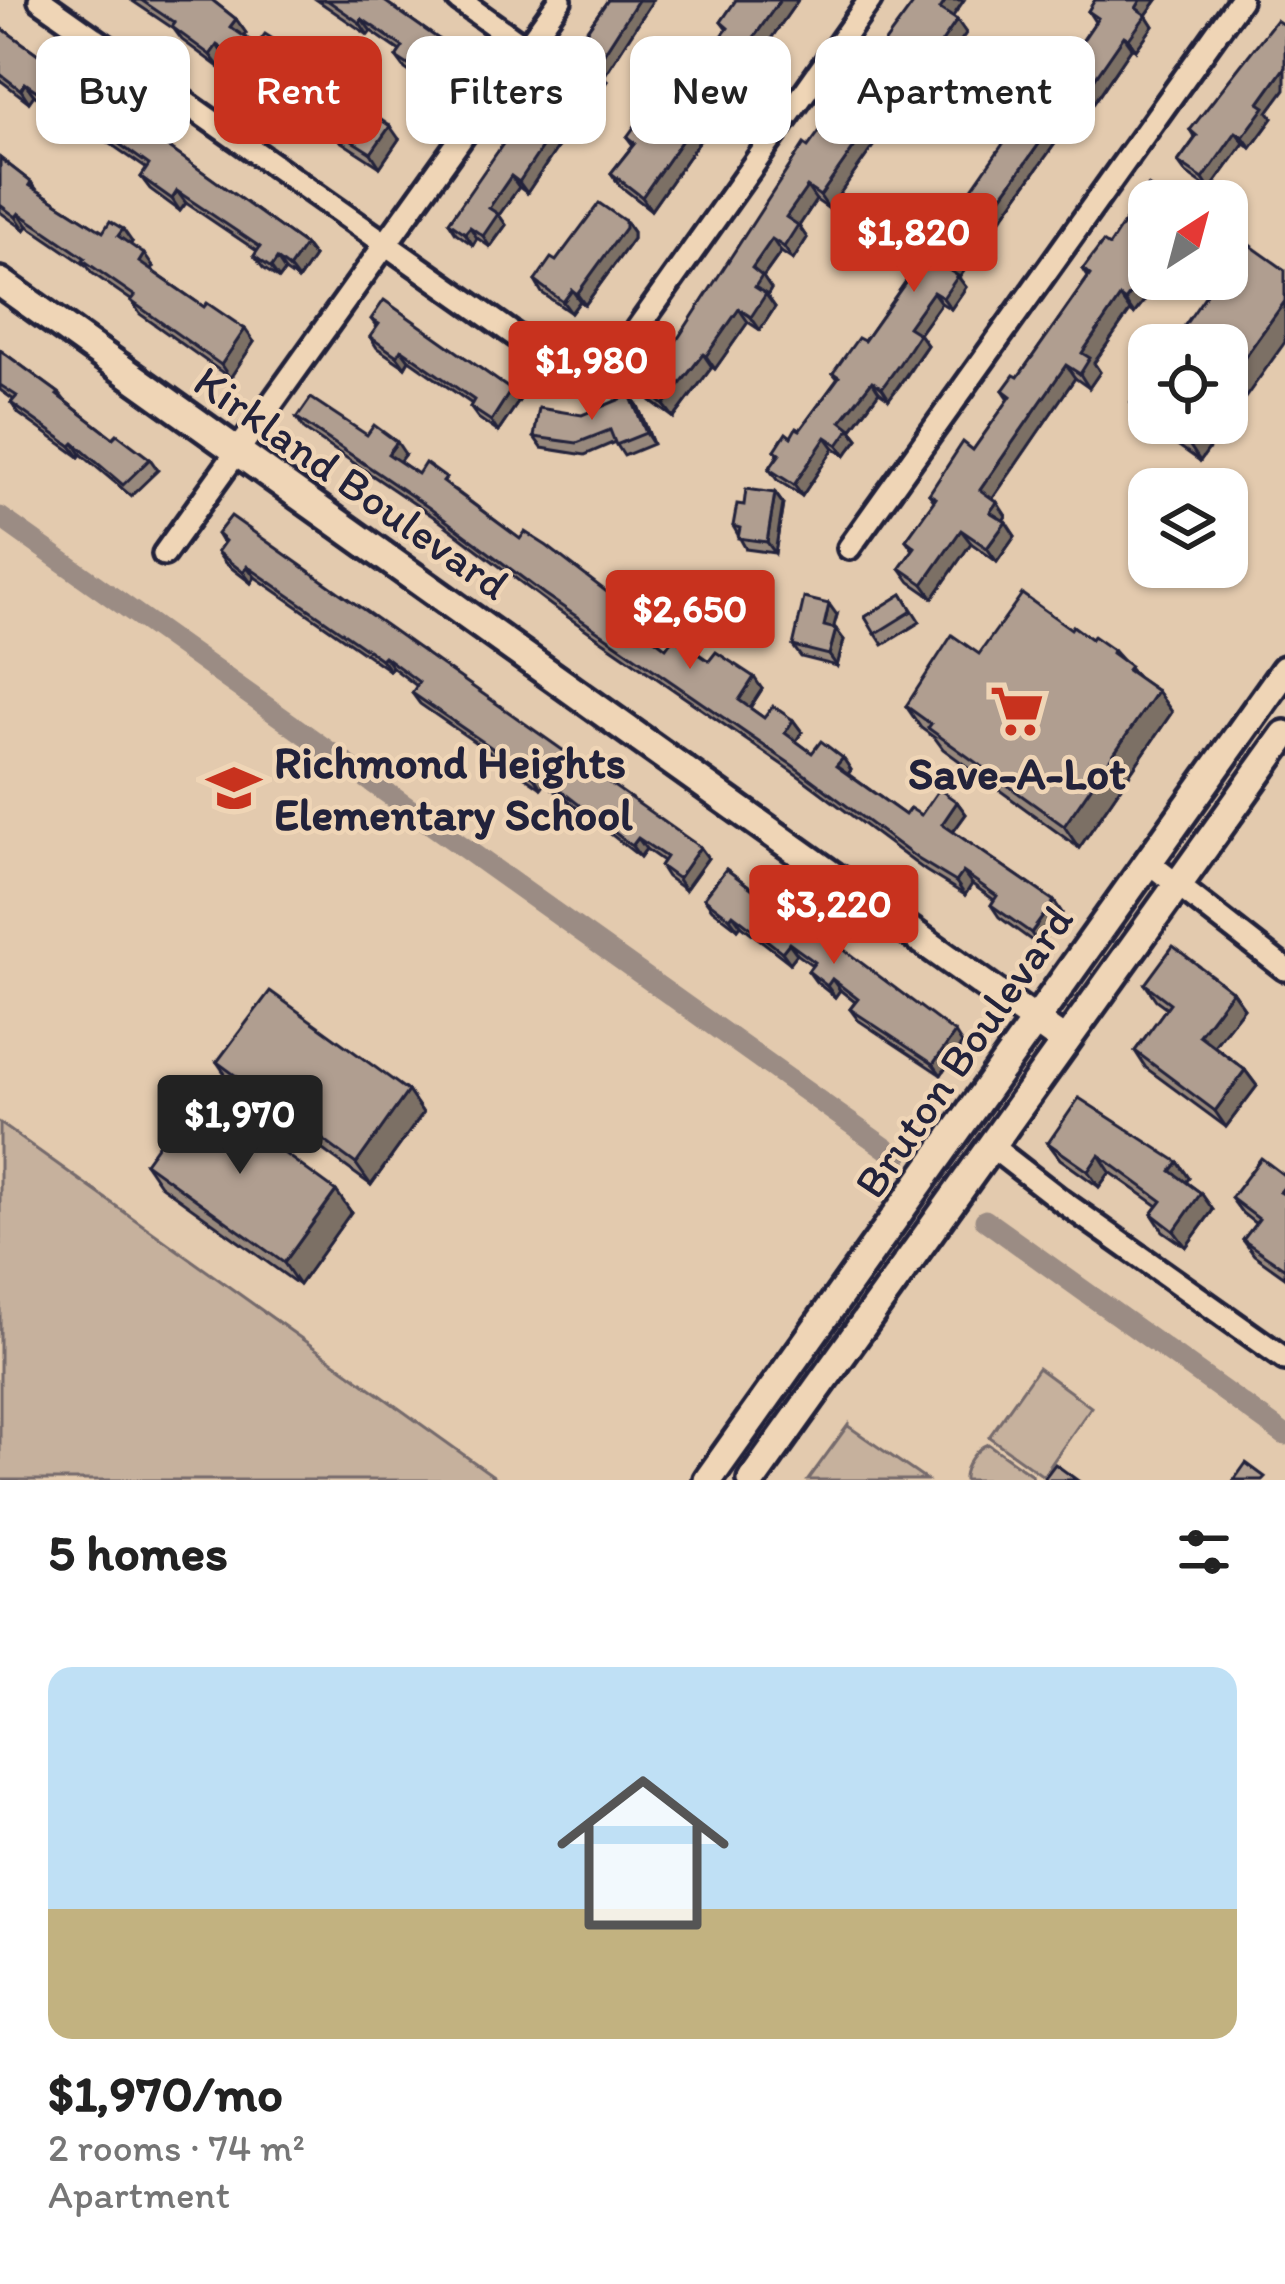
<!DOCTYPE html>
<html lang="en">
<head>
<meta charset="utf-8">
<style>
	body { margin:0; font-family:Itim,sans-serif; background:#f6f6f6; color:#222; height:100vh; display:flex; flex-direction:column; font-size:45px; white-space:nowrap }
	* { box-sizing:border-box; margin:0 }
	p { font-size:39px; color:#767676 }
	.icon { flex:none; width:66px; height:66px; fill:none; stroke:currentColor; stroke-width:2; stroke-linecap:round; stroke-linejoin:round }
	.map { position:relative; height:1480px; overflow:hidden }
	.side { display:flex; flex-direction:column; background:#fff; flex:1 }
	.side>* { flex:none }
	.top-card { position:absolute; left:36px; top:36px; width:1215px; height:108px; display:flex; gap:24px }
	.needle { width:78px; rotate:36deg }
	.fabs { position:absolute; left:1128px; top:180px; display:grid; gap:24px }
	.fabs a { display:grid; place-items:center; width:120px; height:120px; border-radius:24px; background:#fff; box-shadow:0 3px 9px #0004; font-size:60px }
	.price { position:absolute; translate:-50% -102px; padding:0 27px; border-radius:12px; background:#c8321e; color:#fff; font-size:39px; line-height:78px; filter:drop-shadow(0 3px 6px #0008) }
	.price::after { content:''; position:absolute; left:50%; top:72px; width:36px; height:27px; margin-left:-18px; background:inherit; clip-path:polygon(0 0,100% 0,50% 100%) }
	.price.on { background:#222; color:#fff }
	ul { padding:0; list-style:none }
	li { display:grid; align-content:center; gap:24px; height:636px; padding:0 48px }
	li+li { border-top:3px solid #e0e0e0 }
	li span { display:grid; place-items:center; height:372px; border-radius:24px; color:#555 }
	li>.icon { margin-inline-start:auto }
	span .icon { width:216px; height:216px; fill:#fffc; stroke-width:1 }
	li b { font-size:51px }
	h2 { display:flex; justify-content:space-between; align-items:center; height:144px; padding:0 48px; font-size:51px }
	.chip { padding:0 42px; border-radius:24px; background:#fff; box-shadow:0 3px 9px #0004; font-size:42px; line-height:108px }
	.chip.on { background:#c8321e; color:#fff }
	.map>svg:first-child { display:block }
	.green { fill:#c6b19d; stroke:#746a6c; stroke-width:3 }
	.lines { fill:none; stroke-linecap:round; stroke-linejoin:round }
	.canal { stroke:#9b8c84; stroke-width:21 }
	.minor-casing { stroke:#22223b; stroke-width:30 }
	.tertiary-casing { stroke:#22223b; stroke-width:36 }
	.minor { stroke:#efd5b6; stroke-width:21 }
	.tertiary { stroke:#efd5b6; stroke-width:27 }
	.wall { fill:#97887c; stroke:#22223b; stroke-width:3 }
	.shaded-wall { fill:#7b6f65; stroke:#22223b; stroke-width:3 }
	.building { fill:#b09e90; stroke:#22223b; stroke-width:3 }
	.labels { text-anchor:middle; stroke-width:9; stroke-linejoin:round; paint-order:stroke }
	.street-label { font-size:45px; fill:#22223b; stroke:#efd5b6 }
	.poi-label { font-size:45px; font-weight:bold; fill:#22223b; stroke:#efd5b6; text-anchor:start }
</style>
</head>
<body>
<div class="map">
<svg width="1285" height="1480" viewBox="0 0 1285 1480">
	<rect width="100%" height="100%" fill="#e3caae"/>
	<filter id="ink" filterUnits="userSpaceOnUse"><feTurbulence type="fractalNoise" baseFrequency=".00833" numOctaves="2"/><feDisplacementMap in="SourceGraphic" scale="24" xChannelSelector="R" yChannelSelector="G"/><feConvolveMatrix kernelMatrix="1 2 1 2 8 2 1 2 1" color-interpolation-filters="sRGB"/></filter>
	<g filter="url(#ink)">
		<g class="green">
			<polygon points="0,1123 499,1480 0,1480"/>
			<polygon points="1038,1368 1091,1407 1043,1476 989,1437"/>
			<polygon points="848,1425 848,1426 926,1480 808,1480"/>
			<path d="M988 1444 1032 1475 1033 1480H964C963 1467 976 1448 988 1444Z"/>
		</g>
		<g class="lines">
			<g class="canal">
				<polyline points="0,517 898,1157"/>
				<polyline points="985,1220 1285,1435"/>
			</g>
			<defs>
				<g id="minor">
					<polyline points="40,0 550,360 582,370 610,358 635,332 870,0"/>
					<polyline points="459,0 526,48"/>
					<polyline points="849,548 1240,0"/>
					<polyline points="164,554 560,0"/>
					<polyline points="1148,862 1285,969"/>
					<polyline points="991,1146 1062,1201 1285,1359"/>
				</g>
				<g id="tertiary">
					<polyline points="0,282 1065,1042"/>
					<polyline points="708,1480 1285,670"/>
					<polyline points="752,1480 1285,735"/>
				</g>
			</defs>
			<use href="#minor" class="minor-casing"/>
			<use href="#tertiary" class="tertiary-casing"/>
			<use href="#minor" class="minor"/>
			<use href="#tertiary" class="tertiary"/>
		</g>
		<g class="wall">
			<polygon points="131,0 212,0 236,19 246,33 243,36 257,45 296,62 289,73 399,139 380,167 289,108 279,95 226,59 220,68 182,40 174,29"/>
			<polygon points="317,0 383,0 440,40 449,52 427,84 405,69 396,57 400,51 371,31 368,35"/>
			<polygon points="608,0 653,0 604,76 607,81 592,103 581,95 565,118 571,127 527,193 519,187 499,215 506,225 490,247 477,238 473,245 456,233 449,222"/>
			<polygon points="736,0 798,0 651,210 620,186 611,173 633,145 627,137 660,101 699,66 727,30 721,22"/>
			<polygon points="1095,0 1157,0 1146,15 1153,26 1136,50 1132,47 1094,103 1068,85 1060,74 1095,22 1088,11"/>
			<polygon points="953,17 966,33 939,72 930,65 829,209 816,200 799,226 807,238 793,260 781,252 763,277 771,289 767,296 775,307 760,330 748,322 715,369 712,367 674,418 651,401 642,388 679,337 808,147"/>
			<polygon points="0,27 305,245 314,257 298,280 285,271 279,279 263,268 254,256 257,251 186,203 180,211 150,189 141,177 147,169 92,131 90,134 34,95 29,102 0,80"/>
			<polygon points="1268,112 1273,118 1251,148 1244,143 1210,190 1186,173 1178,162 1195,138 1190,130"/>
			<polygon points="1061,113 1069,124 959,278 966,287 951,309 941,303 919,334 927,345 906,377 889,399 879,392 851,430 858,439 845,456 834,448 802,496 777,480 769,469 778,455 775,450 800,430 838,379 833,373 864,341 908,278 903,271 966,197"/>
			<polygon points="0,158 31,182 37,190 103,232 132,242 130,245 153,267 151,270 254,342 230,378 140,314 131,300 92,273 87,266 28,226 25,230 0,212"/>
			<polygon points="1149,201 1149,279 1161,279 1134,314 1130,311 1094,363 1100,372 1089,388 1075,378 992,499 1006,516 1003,520 1015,536 997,562 971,543 933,598 910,582 900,568 913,550 906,540 934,501 929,494 973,450 1009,399 1003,390 1018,377 1088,277 1083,269 1109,246"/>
			<polygon points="625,221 633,232 633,239 585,305 580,301 571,313 542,293 535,281 556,261"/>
			<polygon points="371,319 519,401 498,432 478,418 470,407 472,404 409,360 405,367 377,348 370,337 377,327"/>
			<polygon points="0,350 59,393 65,401 113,438 150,459 158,470 131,496 81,454 79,457 19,414 11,403 14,400 0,390"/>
			<polygon points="1149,377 1149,423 1227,423 1200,461 1146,423 1131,402"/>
			<polygon points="630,395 638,406 653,444 624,456 615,442 585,455 542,448 534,437"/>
			<polygon points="297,418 367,435 405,454 399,461 418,474 455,490 520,539 633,612 641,624 639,627 666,648 709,661 762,689 750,708 764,718 793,720 802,732 796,741 812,753 843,758 851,770 848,774 905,815 921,815 957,802 966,814 953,832 1054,901 1062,913 1039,946 999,917 991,905 994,900 972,884 965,895 926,871 800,777 552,606 437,519 305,430"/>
			<polygon points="775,493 783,504 775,553 746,549 733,526 744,505"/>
			<polygon points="217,534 700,847 708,858 685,890 667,877 660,866 663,861 646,849 640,857 545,783 541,788 420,704 412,693 417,686 392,667 389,670 255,577 251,583 225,563 217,552 223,544"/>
			<polygon points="902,594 920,622 883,645 865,617"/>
			<polygon points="837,615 833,628 844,640 837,666 801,657 793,646"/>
			<polygon points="1071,629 1113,650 1138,678 1157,691 1172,712 1079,848 943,749 935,738 921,728 906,706 979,654"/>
			<polygon points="726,869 962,1044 941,1075 858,1020 850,1009 855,1002 840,990 835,997 816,982 808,971 812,965 797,954 790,963 741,925 738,929 712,909 704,898"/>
			<polygon points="1145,984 1232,991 1244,1008 1214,1046 1245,1070 1257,1086 1226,1127 1146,1068 1135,1051 1167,1008 1156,1000"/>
			<polygon points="217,1062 408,1091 423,1113 371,1185 232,1084"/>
			<polygon points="1048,1143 1178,1162 1189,1178 1186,1182 1201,1193 1213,1210 1186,1247 1163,1231 1152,1214 1158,1206 1110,1172 1099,1187 1060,1159"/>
			<polygon points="145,1163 336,1191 351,1212 299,1285 160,1185"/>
			<polygon points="1285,1176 1285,1277 1254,1255 1243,1240 1256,1224 1242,1213 1231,1198"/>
		</g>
		<g class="shaded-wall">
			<polygon points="638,0 653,0 604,76 607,81 592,103 584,92 595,67"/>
			<polygon points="780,0 798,0 651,210 642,197"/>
			<polygon points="946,0 964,0 949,22 940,9"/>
			<polygon points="1141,0 1157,0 1146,15 1153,26 1136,50 1129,39 1136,8"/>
			<polygon points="236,19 246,33 240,41 230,27"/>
			<polygon points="362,19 371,31 368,35 360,23"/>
			<polygon points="957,20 966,33 939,72 930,59"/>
			<polygon points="1124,36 1132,47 1094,103 1086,91"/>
			<polygon points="440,40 449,52 427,84 419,72"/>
			<polygon points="217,45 226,59 220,68 210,55"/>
			<polygon points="287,48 296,62 285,78 276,64"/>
			<polygon points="921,52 930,65 829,209 820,196"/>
			<polygon points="1285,67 1285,89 1268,112 1273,118 1251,148 1243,137 1259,103"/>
			<polygon points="25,83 34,95 29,102 21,90"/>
			<polygon points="573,84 581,95 565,118 571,127 527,193 519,182 555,110"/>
			<polygon points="1061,113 1069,124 959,278 966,287 951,309 943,298 949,270"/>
			<polygon points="390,126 399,139 380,167 371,153"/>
			<polygon points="1236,132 1244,143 1210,190 1203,179"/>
			<polygon points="511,176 519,187 499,215 506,225 490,247 483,236 489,208"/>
			<polygon points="807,187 816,200 799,226 807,238 793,260 784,247 786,217"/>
			<polygon points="177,191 186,203 180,211 172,199"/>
			<polygon points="19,213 28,226 25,230 16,217"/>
			<polygon points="625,221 633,232 633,239 585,305 577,294"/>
			<polygon points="470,227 477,238 473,245 465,233"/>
			<polygon points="123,229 132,242 127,249 118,236"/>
			<polygon points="1149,235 1149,262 1137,252"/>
			<polygon points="772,239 781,252 763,277 771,289 767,296 775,307 760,330 751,317 755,287 752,268"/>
			<polygon points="305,245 314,257 298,280 289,268"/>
			<polygon points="144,254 153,267 148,274 139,262"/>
			<polygon points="277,259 285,271 279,279 271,268"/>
			<polygon points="1149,268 1149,279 1161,279 1134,314 1125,301"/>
			<polygon points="572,290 580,301 571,313 563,302"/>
			<polygon points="933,292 941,303 919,334 927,345 889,399 882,388 908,327"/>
			<polygon points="1120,297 1130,311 1094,363 1100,372 1089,388 1080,374 1082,353"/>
			<polygon points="1285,301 1285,342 1200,461 1186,440 1198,423 1227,423 1227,382"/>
			<polygon points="739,309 748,322 715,369 706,356"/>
			<polygon points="245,329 254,342 230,378 221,365"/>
			<polygon points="401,349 409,360 405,367 397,356"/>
			<polygon points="703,354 712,367 674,418 664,405"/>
			<polygon points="1066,365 1075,378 989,504 980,490"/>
			<polygon points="872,381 879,392 851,430 858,439 845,456 838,445 841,421"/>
			<polygon points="511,390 519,401 498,432 491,421"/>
			<polygon points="630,395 638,406 653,444 646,433"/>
			<polygon points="826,437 834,448 802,496 794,485"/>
			<polygon points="397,442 405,454 396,466 388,454"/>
			<polygon points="74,443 81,454 79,457 71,446"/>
			<polygon points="775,493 783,504 775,553 767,542"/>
			<polygon points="997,502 1006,516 1000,525 990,512"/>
			<polygon points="1006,522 1015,536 997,562 987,548"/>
			<polygon points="961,530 971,543 933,598 923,584"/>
			<polygon points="247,566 255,577 251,583 243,572"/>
			<polygon points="829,604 837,615 831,637 824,626"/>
			<polygon points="633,612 641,624 637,631 628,619"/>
			<polygon points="836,629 844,640 837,666 829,655"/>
			<polygon points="384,656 392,667 389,670 381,659"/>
			<polygon points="754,677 762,689 747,712 739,700"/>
			<polygon points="1157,691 1172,712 1079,848 1064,826"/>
			<polygon points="793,720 802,732 793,745 785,733"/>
			<polygon points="843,758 851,770 845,778 836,766"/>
			<polygon points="537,772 545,783 541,788 534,777"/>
			<polygon points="957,802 966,814 950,836 942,824"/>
			<polygon points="638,838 646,849 640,857 632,846"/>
			<polygon points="700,847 708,858 685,890 678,879"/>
			<polygon points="963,872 972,884 965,895 956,882"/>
			<polygon points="1054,901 1062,913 1039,946 1031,933"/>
			<polygon points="733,914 741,925 738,929 730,918"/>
			<polygon points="789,943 797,954 790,963 782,952"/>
			<polygon points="832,979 840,990 835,997 827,986"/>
			<polygon points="1232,991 1244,1008 1210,1051 1199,1035"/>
			<polygon points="955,1033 962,1044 941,1075 933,1064"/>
			<polygon points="1245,1070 1257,1086 1226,1127 1215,1111"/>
			<polygon points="408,1091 423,1113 371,1185 356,1164"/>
			<polygon points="1099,1155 1110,1172 1099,1187 1088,1171"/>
			<polygon points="1178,1162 1189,1178 1182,1188 1171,1171"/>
			<polygon points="336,1191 351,1212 299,1285 284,1263"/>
			<polygon points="1201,1193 1213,1210 1186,1247 1174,1231"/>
		</g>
		<g class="building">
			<polygon points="141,0 212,0 236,19 230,27 257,45 265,34 287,48 276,64 302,81 309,70 390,126 371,153 279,95 283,90 217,45 210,55 172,27 175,23"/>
			<polygon points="327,0 383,0 440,40 419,72 396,57 403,47 362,19 360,23"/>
			<polygon points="608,0 638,0 595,67 600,70 584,92 573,84 555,110 563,116 519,182 511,176 489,208 498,214 483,236 470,227 465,233 449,222 574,41 578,43"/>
			<polygon points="736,0 780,0 642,197 611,173 635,143 627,137 655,98 660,101 691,60 699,66 728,28 721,22"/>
			<polygon points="916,0 946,0 940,9 957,20 930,59 921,52 820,196 807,187 786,217 798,225 784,247 772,239 752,268 762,276 755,287 766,294 751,317 739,309 706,356 703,354 664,405 642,388 679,337 804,144 808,147"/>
			<polygon points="1095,0 1141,0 1136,8 1146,15 1129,39 1124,36 1086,91 1060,74 1098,18 1088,11"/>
			<polygon points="1276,20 1285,26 1285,67 1259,103 1265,107 1243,137 1236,132 1203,179 1178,162 1197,136 1190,130"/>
			<polygon points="0,27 305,245 289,268 277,259 271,268 254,256 260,247 177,191 172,199 141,177 149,165 84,119 82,122 25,83 21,90 0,74"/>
			<polygon points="1037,95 1061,113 949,270 958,276 943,298 933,292 908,327 919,334 898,366 882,388 872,381 841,421 850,428 838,445 826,437 794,485 769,469 780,454 775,450 786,433 791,437 796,428 800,430 839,377 833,373 858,338 864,341 910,276 903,271 926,238 960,193 966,197"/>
			<polygon points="0,158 31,182 29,185 103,232 110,221 123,229 118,236 144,254 139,262 204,307 207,303 245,329 221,365 131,301 135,296 83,260 85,258 19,213 16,217 0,205"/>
			<polygon points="1148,186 1169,201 1149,201 1149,235 1137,252 1149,261 1149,268 1125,301 1120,297 1082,353 1090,358 1080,374 1066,365 980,490 997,502 990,512 1006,522 987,548 961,530 923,584 900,568 915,547 906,540 936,498 929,494 963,442 973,450 1011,396 1003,390 1014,375 1018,377 1090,275 1083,269 1103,242 1109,246"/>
			<polygon points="599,203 625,221 625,228 577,294 572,290 563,302 535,281 551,258 556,261"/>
			<polygon points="1244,241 1285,270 1285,301 1227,382 1227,345 1171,345 1217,279 1227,279 1227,265"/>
			<polygon points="384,300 511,390 491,421 470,407 474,400 401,349 397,356 370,337 379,324 371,319"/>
			<polygon points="0,350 59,393 57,395 113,438 117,434 150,459 123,485 74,443 71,446 11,403 17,396 0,385"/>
			<polygon points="1149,377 1149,414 1131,402"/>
			<polygon points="630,395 646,433 616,445 610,430 577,443 534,437 539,408 582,415"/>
			<polygon points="311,398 367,435 374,425 397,442 388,454 418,474 425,463 446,478 443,482 520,539 525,532 547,546 633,612 628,619 666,648 674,637 709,661 716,652 754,677 739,700 764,718 773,706 793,720 785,733 812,753 821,741 843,758 836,766 905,815 910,808 921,815 939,789 957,802 942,824 1054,901 1031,933 991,905 997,896 963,872 956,882 918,859 792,765 544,594 428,507 297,418"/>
			<polygon points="1162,423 1198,423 1186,440"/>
			<polygon points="746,489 775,493 767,542 738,538 740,528 733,526 737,504 744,505"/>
			<polygon points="231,516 700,847 678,879 660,866 666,857 638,838 632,846 537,772 534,777 412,693 419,682 384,656 381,659 247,566 243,572 217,552 225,541 217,534"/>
			<polygon points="902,594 912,611 875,634 865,617"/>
			<polygon points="1022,594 1071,629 1073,626 1091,639 1093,636 1113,650 1112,653 1130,666 1127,670 1157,691 1064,826 928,728 931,724 906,706 952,635 979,654"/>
			<polygon points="804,598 829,604 824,626 836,629 829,655 793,646"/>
			<polygon points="726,869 771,903 775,898 955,1033 933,1064 850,1009 858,999 832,979 827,986 808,971 815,962 789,943 782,952 733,914 730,918 704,898"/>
			<polygon points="1173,946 1232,991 1199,1035 1245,1070 1215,1111 1135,1051 1170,1003 1145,984"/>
			<polygon points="270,991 408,1091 356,1164 217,1062"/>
			<polygon points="197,1090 336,1191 284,1263 145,1163"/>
			<polygon points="1079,1098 1178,1162 1171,1171 1201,1193 1174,1231 1152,1214 1162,1201 1099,1155 1088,1171 1048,1143"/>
			<polygon points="1261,1158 1285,1176 1285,1186 1280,1192 1285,1195 1285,1269 1243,1240 1259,1219 1231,1198"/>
			<polygon points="1246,1463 1265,1477 1262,1480 1234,1480"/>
			<polygon points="1055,1464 1077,1480 1043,1480"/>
		</g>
	</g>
	<defs>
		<symbol id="supermarket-bare" viewBox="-9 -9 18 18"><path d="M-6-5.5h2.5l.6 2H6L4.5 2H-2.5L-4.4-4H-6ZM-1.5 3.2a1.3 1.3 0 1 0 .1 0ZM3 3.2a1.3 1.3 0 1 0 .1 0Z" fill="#c8321e" stroke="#efd5b6" stroke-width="2.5" paint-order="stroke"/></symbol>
		<symbol id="school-bare" viewBox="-9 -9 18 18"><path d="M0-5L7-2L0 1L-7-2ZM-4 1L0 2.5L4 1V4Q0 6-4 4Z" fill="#c8321e" stroke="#efd5b6" stroke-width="2.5" paint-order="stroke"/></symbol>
	</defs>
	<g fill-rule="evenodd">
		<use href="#supermarket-bare" x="979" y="673" width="76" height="76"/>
		<use href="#school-bare" x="196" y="750" width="76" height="76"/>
	</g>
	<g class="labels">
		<g class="street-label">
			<text transform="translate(352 482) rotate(35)" y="16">Kirkland Boulevard</text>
			<text transform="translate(963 1051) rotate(-55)" y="16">Bruton Boulevard</text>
		</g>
		<g class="poi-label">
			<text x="274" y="778">Richmond Heights<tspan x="274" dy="52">Elementary School</tspan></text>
			<text x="1017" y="789" text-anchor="middle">Save-A-Lot</text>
		</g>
	</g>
</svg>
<div class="fabs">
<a><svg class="needle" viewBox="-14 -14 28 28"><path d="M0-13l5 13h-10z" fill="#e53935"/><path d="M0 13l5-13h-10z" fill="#767676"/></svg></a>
<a><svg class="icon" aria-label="locate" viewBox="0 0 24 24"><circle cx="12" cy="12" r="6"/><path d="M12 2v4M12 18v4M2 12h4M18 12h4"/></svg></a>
<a><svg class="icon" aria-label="layers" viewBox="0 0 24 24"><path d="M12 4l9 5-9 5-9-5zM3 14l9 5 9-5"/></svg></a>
</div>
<b class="price" style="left:914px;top:295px">$1,820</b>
<b class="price" style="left:592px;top:423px">$1,980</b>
<b class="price" style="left:690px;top:672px">$2,650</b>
<b class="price" style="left:834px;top:967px">$3,220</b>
<b class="price on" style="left:240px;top:1177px">$1,970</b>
<div class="top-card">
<a class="chip">Buy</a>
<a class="chip on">Rent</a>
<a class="chip">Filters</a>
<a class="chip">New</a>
<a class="chip">Apartment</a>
</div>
</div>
<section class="side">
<h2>5 homes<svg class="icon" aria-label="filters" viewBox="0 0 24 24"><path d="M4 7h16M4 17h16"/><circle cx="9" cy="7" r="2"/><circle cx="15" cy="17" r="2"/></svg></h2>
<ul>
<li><span style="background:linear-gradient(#bfe0f5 65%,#c2b280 0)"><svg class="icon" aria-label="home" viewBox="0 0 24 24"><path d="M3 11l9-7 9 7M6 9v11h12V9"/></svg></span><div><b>$1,970/mo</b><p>2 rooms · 74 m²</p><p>Apartment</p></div></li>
</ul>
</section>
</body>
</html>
